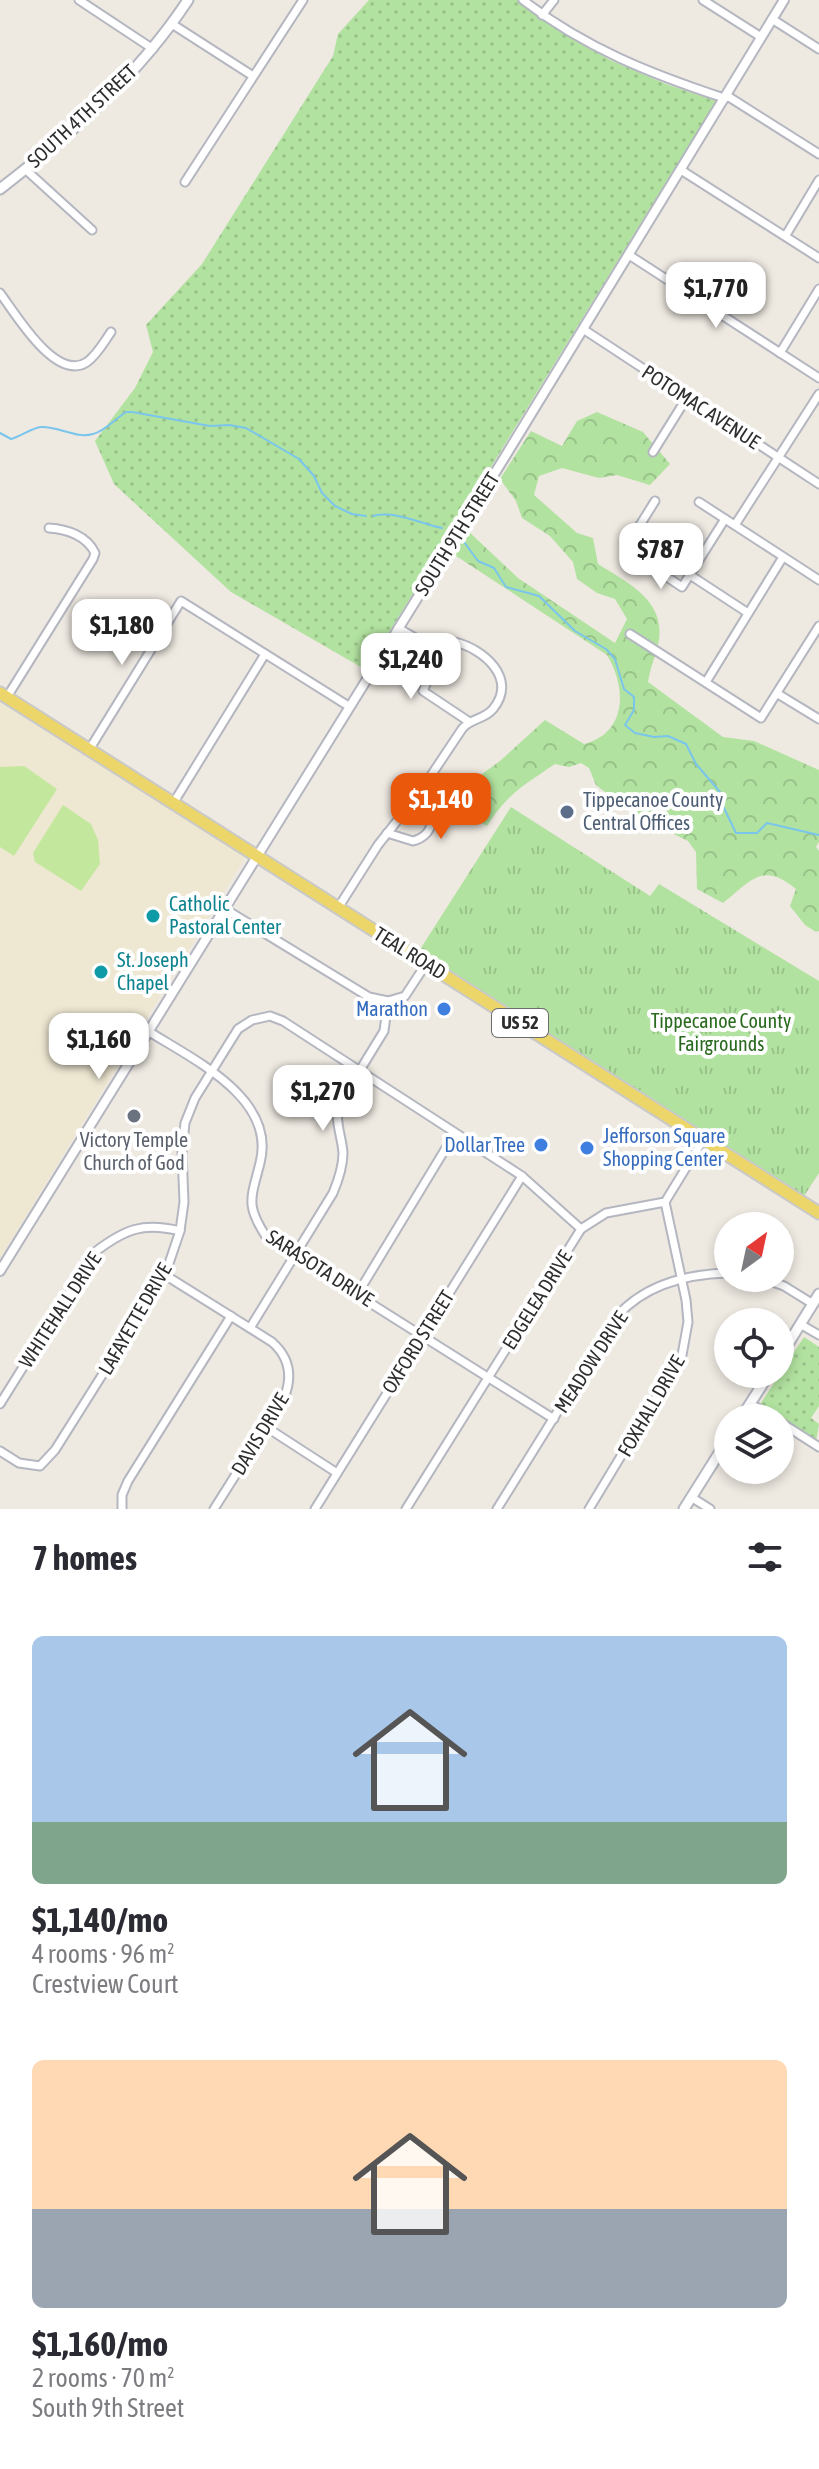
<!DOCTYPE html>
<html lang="en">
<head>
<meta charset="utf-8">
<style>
	body { margin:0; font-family:"Asap Condensed",sans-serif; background:#f2f2f3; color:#2b2b33; height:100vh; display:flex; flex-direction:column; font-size:30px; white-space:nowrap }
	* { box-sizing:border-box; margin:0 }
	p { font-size:26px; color:#7c7c81 }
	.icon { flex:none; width:44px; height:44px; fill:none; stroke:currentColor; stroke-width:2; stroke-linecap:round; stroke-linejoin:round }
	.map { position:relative; height:1509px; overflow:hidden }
	.drawer { display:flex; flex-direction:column; background:#fff; flex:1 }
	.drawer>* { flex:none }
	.needle { width:52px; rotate:33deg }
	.fabs { position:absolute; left:714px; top:1212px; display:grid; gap:16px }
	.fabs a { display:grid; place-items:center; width:80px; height:80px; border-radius:50%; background:#fff; box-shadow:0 4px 12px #0003; font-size:40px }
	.price { position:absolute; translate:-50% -68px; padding:0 18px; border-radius:16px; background:#fff; color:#222; font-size:26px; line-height:52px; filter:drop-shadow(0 2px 4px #0008) }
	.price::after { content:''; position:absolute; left:50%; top:48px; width:24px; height:18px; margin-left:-12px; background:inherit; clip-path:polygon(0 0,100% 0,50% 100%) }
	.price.on { background:#ea580c; color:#fff }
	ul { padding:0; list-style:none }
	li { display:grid; align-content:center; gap:16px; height:424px; padding:0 32px }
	li span { display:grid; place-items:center; height:248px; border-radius:12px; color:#555 }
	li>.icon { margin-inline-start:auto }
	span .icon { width:144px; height:144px; fill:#fffc; stroke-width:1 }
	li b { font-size:34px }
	h2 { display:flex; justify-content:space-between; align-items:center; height:96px; padding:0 32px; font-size:34px }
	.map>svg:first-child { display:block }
	.education { fill:#eee7d2 }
	.grass { fill:url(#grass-dots) }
	.forest { fill:url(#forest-crowns) }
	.park { fill:url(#park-tufts) }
	.pitch { fill:#c3e89d }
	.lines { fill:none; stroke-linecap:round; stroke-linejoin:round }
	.stream { stroke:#7ac5eb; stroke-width:2 }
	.minor-casing { stroke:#b4b6c0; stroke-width:11 }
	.tertiary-casing { stroke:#b4b6c0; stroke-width:12 }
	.secondary-casing { stroke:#b4b6c0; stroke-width:13 }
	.primary-casing { stroke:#c9c9c9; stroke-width:15 }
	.minor { stroke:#fff; stroke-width:7 }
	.tertiary { stroke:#fff; stroke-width:8 }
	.secondary { stroke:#fff; stroke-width:9 }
	.primary { stroke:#ecd669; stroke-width:11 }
	.service-dot { fill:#5c6f8a; stroke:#fff; stroke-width:3 }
	.culture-dot { fill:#0f9aa8; stroke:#fff; stroke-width:3 }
	.shop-dot { fill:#3f7fe0; stroke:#fff; stroke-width:3 }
	.worship-dot { fill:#6b7280; stroke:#fff; stroke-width:3 }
	.labels { text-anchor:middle; stroke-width:8; stroke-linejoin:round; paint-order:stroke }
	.shield { fill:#fff; stroke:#6d6d6d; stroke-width:2 }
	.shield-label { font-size:18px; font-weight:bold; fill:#2e2e2e }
	.street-label { font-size:20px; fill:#2e2e2e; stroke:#fff }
	.service-label { font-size:20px; fill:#4e5e75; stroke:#fff; text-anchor:start }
	.culture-label { font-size:20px; fill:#0d838f; stroke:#fff; text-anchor:start }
	.shop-label { font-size:20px; fill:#366cbe; stroke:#fff; text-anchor:end }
	.park-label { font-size:20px; fill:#296a1e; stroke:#fff }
	.worship-label { font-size:20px; fill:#5b616d; stroke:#fff }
</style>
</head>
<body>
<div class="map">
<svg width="819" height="1509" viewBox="0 0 819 1509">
	<defs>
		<pattern id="grass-dots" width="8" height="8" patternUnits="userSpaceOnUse" patternTransform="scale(2)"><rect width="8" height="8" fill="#b2e2a0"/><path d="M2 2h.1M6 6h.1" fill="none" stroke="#99c28a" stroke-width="1.8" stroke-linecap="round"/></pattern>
		<pattern id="forest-crowns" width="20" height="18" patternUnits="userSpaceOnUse" patternTransform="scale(2)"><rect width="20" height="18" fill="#b2e2a0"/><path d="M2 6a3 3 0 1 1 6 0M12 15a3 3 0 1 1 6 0" fill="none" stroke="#99c28a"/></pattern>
		<pattern id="park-tufts" width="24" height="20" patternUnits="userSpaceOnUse" patternTransform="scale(2)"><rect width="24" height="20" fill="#b2e2a0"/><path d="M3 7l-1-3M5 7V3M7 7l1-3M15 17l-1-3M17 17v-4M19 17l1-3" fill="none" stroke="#99c28a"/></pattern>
	</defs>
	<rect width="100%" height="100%" fill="#eee9e1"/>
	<polygon class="education" points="0,702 246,856 0,1258"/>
	<g class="grass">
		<polygon points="369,0 520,0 574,39 610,60 666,84 716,101 366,670 231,592 114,484 95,441 135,388 153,352 146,325 202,264 333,56 338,34"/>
		<polygon points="804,1337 819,1347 819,1406 811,1418 819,1424 816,1441 759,1406"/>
	</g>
	<path class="forest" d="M597 412 643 432 670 464 650 485 617 475 599 478 562 468 539 476 534 495 577 533 593 538 598 564C628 583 668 601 658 645 655 657 650 669 648 682L723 737 754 741 819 770V842L816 847 819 851V931L816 932 805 925 790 906 796 889C762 861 751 881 723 903L697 889 696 852 688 841 635 815 596 785 589 768 581 763 569 767 555 764C523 786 509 792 487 826L475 819 469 798 479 776 500 761 545 720 584 744C627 733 627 688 607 655L450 552 465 528 518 578 615 643 627 619 615 599 597 593 577 579 573 562 550 536 522 518 516 501 500 479 531 431 562 446 577 421Z"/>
	<polygon class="park" points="511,807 650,896 659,884 819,981 819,1173 804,1196 419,951"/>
	<g class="pitch">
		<polygon points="24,766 57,789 14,856 0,847 0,767"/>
		<polygon points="63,805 91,824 98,840 100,864 81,891 35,862 33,853"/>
	</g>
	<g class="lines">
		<g class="stream">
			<path d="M0 433 11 439C21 436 32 428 41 427 58 426 76 439 93 434 105 431 115 419 126 412H132L210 426 229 425 246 428 299 459 314 476 322 493 335 506 352 514 366 516"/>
			<path d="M373 516C395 510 421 524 442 528"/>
			<polyline points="464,542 478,561 494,568 506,587 539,596 575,631 606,649 615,659 624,689 634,697 634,710 625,725 635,733 654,737 668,736 686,744 696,764 720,792 722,804 736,833 757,833 767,823 819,835"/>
		</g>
		<defs>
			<g id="minor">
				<polyline points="79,0 153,49"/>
				<path d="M523 0C585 48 651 74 724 98L729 97 819 154"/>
				<polyline points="703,0 761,37"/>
				<polyline points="542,15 554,0"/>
				<polyline points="772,19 819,49"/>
				<polyline points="172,24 253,76"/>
				<polyline points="25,169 92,230"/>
				<polyline points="681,170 819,258"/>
				<polyline points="185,182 303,0"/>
				<polyline points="786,235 819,180"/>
				<polyline points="629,255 819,378"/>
				<path d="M0 293C15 313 56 383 87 362 97 355 104 342 111 332"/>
				<polyline points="583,329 819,484"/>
				<polyline points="780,353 819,289"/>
				<polyline points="653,452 686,399"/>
				<polyline points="655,501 625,549 682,587 725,519"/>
				<polyline points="699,502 819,580"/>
				<polyline points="735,525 819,394"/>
				<polyline points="690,575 748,613"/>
				<polyline points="630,634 761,718 819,626"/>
				<polyline points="440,652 423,691 468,721"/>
				<polyline points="706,682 783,557"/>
				<polyline points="778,694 819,719"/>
				<path d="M7 697 93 559 95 553C87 536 67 529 49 528"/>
				<polyline points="89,750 181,601 350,707"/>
				<polyline points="174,802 265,654"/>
				<path d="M387 833 413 841C438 834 436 808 420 792"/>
				<path d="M338 908 378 845 420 792 462 729C470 718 484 720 493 709 518 679 484 649 455 642L440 652 398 628"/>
				<polyline points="225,909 369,997 388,1001"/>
				<path d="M148 1031C192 1059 277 1098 260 1163 251 1199 245 1205 267 1238L554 1419"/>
				<path d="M165 1275 272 1342C289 1357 293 1376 284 1398L214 1509"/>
				<polyline points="761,1278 784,1286 813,1304"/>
				<polyline points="358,1293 455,1133"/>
				<polyline points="800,1324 819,1335"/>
				<path d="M250 1328 333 1193C338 1181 343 1167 343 1153 342 1137 335 1123 338 1106L384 1031 388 1001 405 996 426 964"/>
				<path d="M0 1404 95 1252C125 1229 143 1222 180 1231"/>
				<polyline points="751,1404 774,1418"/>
				<polyline points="780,1422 819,1447"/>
				<polyline points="266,1427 337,1473"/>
				<polyline points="0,1451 19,1463 40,1466 55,1450 165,1275 180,1231 184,1202 182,1153 185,1123 195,1098 238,1029 252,1020 270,1016 283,1021 522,1176 581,1229"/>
				<polyline points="691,1497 710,1509"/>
				<polyline points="122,1509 122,1495 128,1481 231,1316"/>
				<polyline points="315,1509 522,1176"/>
				<polyline points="406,1509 581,1229 606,1213 665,1202 703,1140"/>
				<path d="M497 1509 617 1316C645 1285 687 1274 728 1273"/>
				<polyline points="589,1509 682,1355 688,1322 686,1300 665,1202"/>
			</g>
			<polyline id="tertiary" points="0,1271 506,455 784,0"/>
			<g id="secondary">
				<path d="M0 189C71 134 138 76 188 0"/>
				<polyline points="780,1357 819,1294"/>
				<polyline points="741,1418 769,1374"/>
				<polyline points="684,1509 728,1439"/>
			</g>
			<polyline id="primary" points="0,693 819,1213"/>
		</defs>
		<use href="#minor" class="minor-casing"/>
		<use href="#tertiary" class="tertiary-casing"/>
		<use href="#secondary" class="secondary-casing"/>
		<use href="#primary" class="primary-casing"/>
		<use href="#minor" class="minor"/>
		<use href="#tertiary" class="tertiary"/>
		<use href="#secondary" class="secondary"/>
		<use href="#primary" class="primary"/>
	</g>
	<circle class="service-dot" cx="567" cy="812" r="8"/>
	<g class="culture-dot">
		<circle cx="153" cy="916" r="8"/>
		<circle cx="101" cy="972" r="8"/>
	</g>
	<g class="shop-dot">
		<circle cx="444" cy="1009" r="8"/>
		<circle cx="541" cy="1145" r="8"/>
		<circle cx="587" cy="1148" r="8"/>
	</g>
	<circle class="worship-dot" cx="134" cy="1116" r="8"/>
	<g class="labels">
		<rect class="shield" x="492" y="1009" width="56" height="28" rx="6"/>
		<g class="shield-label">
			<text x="520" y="1029">US 52</text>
		</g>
		<g class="street-label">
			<text transform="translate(82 116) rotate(-43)" y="7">SOUTH 4TH STREET</text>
			<text transform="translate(701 407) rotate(33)" y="7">POTOMAC AVENUE</text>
			<text transform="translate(457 534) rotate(-58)" y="7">SOUTH 9TH STREET</text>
			<text transform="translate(410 953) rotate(32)" y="7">TEAL ROAD</text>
			<text transform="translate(320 1268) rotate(33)" y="7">SARASOTA DRIVE</text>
			<text transform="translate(537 1300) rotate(-58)" y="7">EDGELEA DRIVE</text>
			<text transform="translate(60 1310) rotate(-57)" y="7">WHITEHALL DRIVE</text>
			<text transform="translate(135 1319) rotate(-60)" y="7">LAFAYETTE DRIVE</text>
			<text transform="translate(418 1342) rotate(-58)" y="7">OXFORD STREET</text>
			<text transform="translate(591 1362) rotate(-57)" y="7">MEADOW DRIVE</text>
			<text transform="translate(651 1406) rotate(-60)" y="7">FOXHALL DRIVE</text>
			<text transform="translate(260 1434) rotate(-59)" y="7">DAVIS DRIVE</text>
		</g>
		<g class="service-label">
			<text x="583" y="807">Tippecanoe County<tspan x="583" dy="23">Central Offices</tspan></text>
		</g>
		<g class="culture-label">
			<text x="169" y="911">Catholic<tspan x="169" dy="23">Pastoral Center</tspan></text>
			<text x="117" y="967">St. Joseph<tspan x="117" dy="23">Chapel</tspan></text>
		</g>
		<g class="shop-label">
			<text x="428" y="1016">Marathon</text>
			<text x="603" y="1143" text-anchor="start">Jefforson Square<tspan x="603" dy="23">Shopping Center</tspan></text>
			<text x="525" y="1152">Dollar Tree</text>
		</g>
		<g class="park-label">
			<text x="721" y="1028">Tippecanoe County<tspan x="721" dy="23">Fairgrounds</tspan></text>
		</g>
		<g class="worship-label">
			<text x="134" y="1147">Victory Temple<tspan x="134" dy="23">Church of God</tspan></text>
		</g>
	</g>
</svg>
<div class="fabs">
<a><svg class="needle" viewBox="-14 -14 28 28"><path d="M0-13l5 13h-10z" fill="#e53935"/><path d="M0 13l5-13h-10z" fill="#7c7c81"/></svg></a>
<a><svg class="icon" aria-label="locate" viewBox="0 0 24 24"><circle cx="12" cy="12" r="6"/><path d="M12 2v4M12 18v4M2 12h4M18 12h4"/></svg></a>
<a><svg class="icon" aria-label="layers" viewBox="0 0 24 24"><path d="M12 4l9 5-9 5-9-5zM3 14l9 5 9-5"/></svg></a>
</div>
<b class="price" style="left:716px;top:330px">$1,770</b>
<b class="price" style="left:661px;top:591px">$787</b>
<b class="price" style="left:122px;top:667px">$1,180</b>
<b class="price" style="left:411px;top:701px">$1,240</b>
<b class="price on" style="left:441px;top:841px">$1,140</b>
<b class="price" style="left:99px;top:1081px">$1,160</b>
<b class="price" style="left:323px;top:1133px">$1,270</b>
</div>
<section class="drawer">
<h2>7 homes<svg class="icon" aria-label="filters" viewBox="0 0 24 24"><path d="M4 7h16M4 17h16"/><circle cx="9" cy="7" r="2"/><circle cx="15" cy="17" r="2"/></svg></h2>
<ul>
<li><span style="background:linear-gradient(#a9c7e8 75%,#7fa58c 0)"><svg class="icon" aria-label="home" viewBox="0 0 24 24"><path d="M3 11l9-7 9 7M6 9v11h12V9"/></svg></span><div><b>$1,140/mo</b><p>4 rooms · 96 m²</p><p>Crestview Court</p></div></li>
<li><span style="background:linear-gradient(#ffd9b3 60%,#9aa5b1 0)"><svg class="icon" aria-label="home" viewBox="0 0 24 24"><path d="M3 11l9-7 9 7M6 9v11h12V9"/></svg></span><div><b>$1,160/mo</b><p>2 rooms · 70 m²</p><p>South 9th Street</p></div></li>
</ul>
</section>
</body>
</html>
